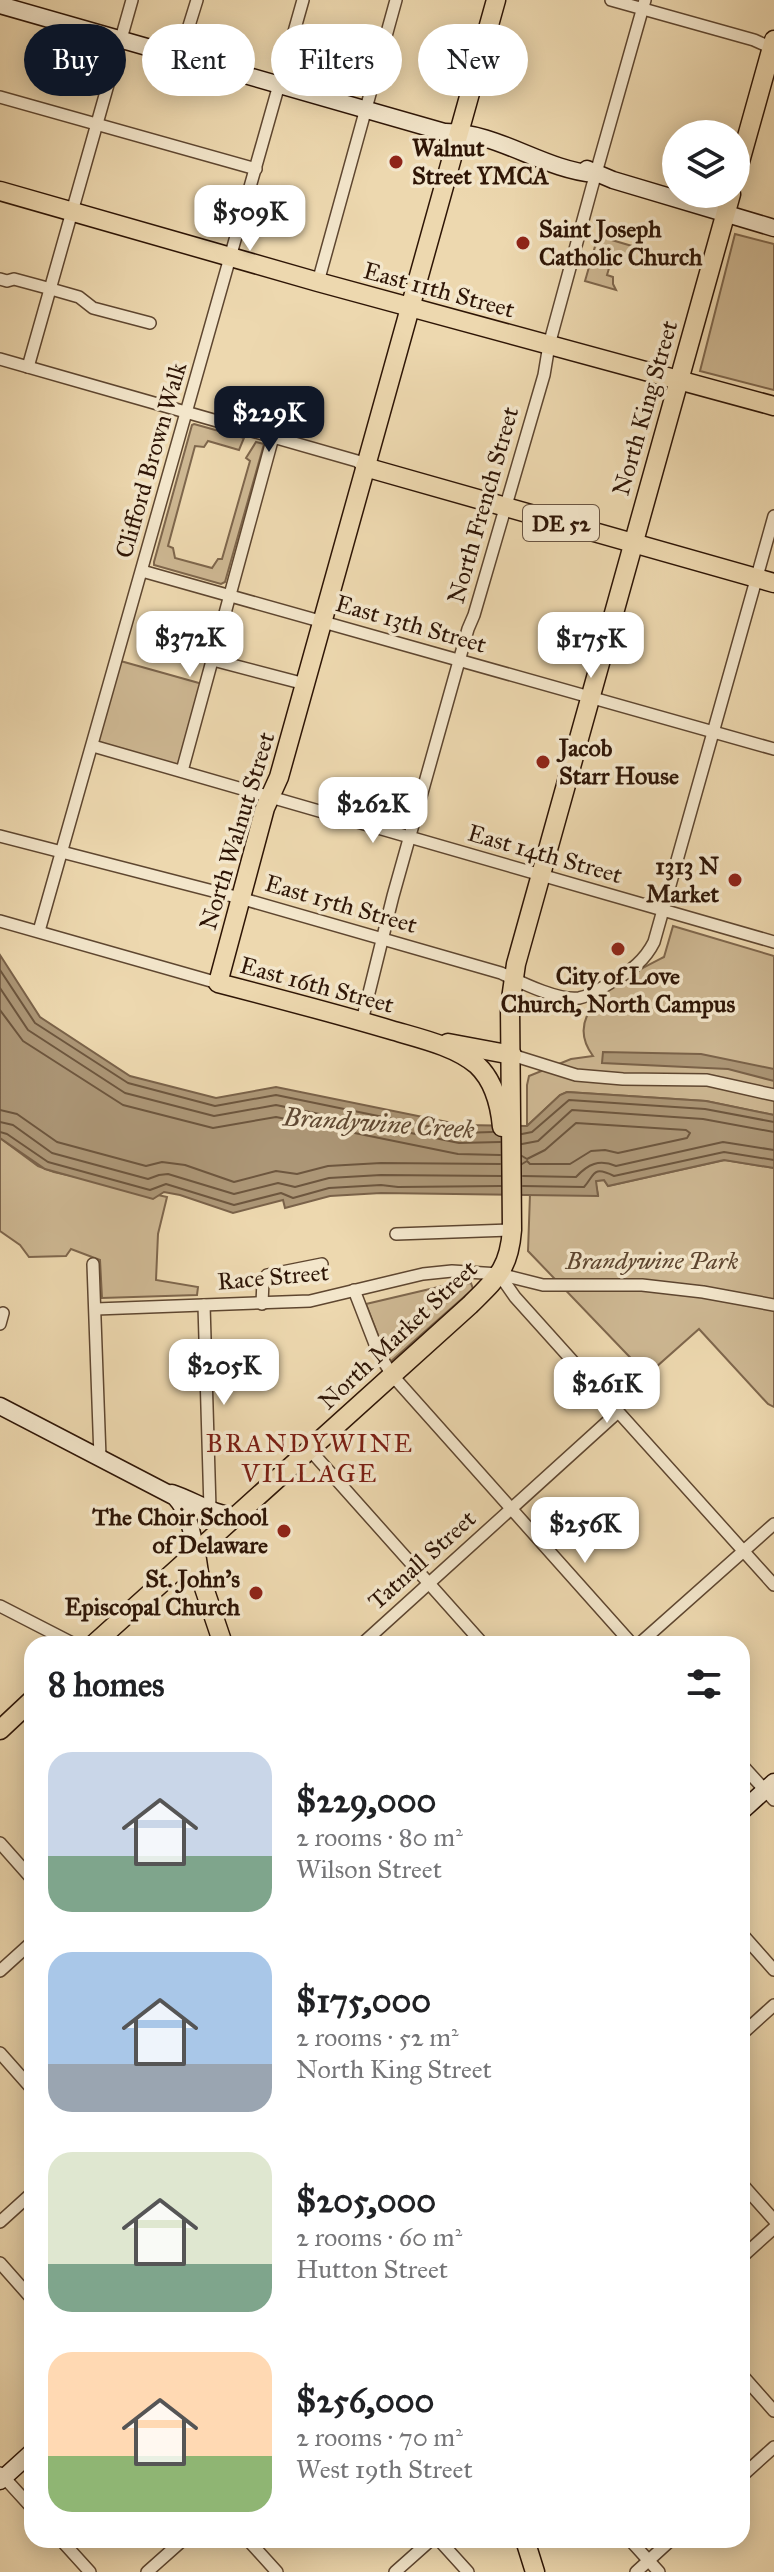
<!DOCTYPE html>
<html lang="en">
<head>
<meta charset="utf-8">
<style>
	body { margin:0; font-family:"IM FELL Great Primer",serif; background:#f6f6f6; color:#202124; height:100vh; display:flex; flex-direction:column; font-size:30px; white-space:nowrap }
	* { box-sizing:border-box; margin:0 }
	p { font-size:26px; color:#757577 }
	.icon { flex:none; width:44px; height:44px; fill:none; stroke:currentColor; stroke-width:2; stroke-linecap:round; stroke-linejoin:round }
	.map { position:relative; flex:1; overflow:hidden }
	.panel { position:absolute; left:24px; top:1636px; width:726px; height:912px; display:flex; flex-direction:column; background:#fff; border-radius:24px; box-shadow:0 4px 20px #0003 }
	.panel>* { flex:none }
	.top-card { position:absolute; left:24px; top:24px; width:726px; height:72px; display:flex; gap:16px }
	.tools { position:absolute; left:662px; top:120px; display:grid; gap:16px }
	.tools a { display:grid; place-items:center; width:88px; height:88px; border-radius:50%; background:#fff; box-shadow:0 4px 20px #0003; font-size:40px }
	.price { position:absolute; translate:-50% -68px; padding:0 18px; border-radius:16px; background:#fff; color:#222; font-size:26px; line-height:52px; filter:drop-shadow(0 2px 4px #0008) }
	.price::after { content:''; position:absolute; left:50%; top:48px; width:24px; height:18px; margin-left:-12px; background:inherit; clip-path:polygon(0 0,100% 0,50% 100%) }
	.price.active { background:#111827; color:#fff }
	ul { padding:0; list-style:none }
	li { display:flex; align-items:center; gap:24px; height:200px; padding:0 24px }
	li span { display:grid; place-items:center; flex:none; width:224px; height:160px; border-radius:24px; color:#555 }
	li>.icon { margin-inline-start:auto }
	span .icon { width:96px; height:96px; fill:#fffc; stroke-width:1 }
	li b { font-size:34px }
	h2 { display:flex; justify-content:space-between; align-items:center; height:96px; padding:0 24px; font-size:34px }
	.tag { padding:0 28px; border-radius:36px; background:#fff; box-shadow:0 4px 20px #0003; font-size:28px; line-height:72px }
	.tag.active { background:#111827; color:#fff }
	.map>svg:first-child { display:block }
	.green { fill:#cdb792; stroke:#7e664c; stroke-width:2 }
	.water { fill:#ac9676; stroke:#7a6249; stroke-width:2 }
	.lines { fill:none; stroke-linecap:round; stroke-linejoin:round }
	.shore { stroke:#6d563e; stroke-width:2 }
	.street-casing { stroke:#5e4630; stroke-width:14 }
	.secondary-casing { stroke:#2e1506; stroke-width:19 }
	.primary-casing { stroke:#2e1506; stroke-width:21 }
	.street { stroke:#f3e6cb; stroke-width:11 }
	.secondary { stroke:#f3e6cb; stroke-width:16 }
	.primary { stroke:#edd8af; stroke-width:18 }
	.poi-dot { fill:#8f2418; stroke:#f3e6cb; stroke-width:3 }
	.labels { text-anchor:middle; stroke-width:7; stroke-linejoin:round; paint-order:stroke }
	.shield { fill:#f3e6cb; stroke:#695441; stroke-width:2 }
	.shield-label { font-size:22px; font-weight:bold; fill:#2e1506 }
	.poi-label { font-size:24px; font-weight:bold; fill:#2e1506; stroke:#f3e6cb; text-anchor:start }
	.street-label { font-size:24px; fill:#2e1506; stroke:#f3e6cb }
	.park-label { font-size:24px; font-style:italic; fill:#5e4630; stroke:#f3e6cb }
	.water-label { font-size:26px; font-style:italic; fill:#604933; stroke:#f3e6cb }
	.neighbourhood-label { font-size:26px; letter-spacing:2px; fill:#7a1f14; stroke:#f3e6cb }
</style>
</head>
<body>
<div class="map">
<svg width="774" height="2572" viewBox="0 0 774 2572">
	<rect width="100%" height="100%" fill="#edd8af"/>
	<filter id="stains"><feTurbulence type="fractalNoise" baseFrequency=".0025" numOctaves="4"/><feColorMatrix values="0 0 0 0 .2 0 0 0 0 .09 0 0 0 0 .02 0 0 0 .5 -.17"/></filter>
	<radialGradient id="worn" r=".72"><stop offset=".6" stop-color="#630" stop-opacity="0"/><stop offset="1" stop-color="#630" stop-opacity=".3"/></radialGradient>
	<g class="green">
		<polygon points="735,234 774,244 774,390 700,371"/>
		<polygon points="598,236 632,246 628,258 622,258 616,266 610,265 607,275 613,277 613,284 616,290 585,281"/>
		<polygon points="194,424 244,438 239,450 208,441 204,447 195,446 168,546 173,548 175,558 212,568 218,559 222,559 250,461 246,458 256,442 264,444 225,582 221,584 154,565 154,562 192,425"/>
		<polygon points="117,660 206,685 182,771 93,746"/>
		<path d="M673 926 774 956V1115L706 1101 567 1092 560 1095 527 1126V1085L529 1076 571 1059 593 1056C558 1009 629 975 664 957Z"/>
		<polygon points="0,1138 38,1166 54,1172 167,1197 158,1234 156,1280 198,1287 197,1295 102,1298 100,1260 71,1249 66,1256 29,1257 20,1245 0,1231"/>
		<polygon points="725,1160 774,1168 774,1407 768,1404 699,1329 647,1375 528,1251 530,1194 598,1195 595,1181 604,1180 608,1186"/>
		<polygon points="471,1283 473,1289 389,1363 366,1304 451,1284"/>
	</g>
	<g class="water">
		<polygon points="0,955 40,1017 130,1076 216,1098 276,1087 462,1125 527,1126 560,1095 567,1092 706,1101 774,1115 774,1168 724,1160 608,1186 604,1180 596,1181 598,1196 381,1193 330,1196 285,1208 283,1200 233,1213 180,1195 164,1192 153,1199 45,1169 0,1138"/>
		<polygon points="603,1052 701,1054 774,1069 774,1081 728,1069 602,1063"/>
	</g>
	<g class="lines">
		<g class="shore">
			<polyline points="0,970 35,1023 128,1083 215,1106 276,1095 461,1133 492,1132"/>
			<polyline points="0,988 28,1030 125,1093 214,1116 276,1105 459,1143 500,1142"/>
			<polyline points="0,1010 23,1041 123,1105 213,1128 276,1117 458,1154 500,1155"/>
			<polyline points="0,1110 17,1114 57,1142 146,1166 162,1162 185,1165 234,1182 276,1171 297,1174 328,1166 381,1163 500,1164"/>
			<polyline points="0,1122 13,1125 52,1153 148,1179 159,1175 168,1174 234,1194 278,1183 295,1187 329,1178 381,1175 501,1176"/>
			<polyline points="0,1132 7,1134 48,1162 150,1190 166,1184 234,1205 281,1193 293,1198 329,1188 381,1185 398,1187 501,1186"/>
			<polyline points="522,1134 532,1132 569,1100 705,1109 774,1122"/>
			<polyline points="522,1144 538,1141 572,1110 703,1119 774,1132"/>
			<polyline points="522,1156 527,1159 545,1150 576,1123 686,1130 690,1133 687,1138 618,1153 605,1150 591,1151 570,1164 530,1164 527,1161 522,1164"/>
			<path d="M523 1176 576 1177C588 1164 599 1159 616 1166L723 1142 774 1150"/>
			<path d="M523 1186 584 1187C595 1175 592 1165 614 1176L724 1152 774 1160"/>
		</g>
		<defs>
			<g id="street">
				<polyline points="611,0 754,40 774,49"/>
				<polyline points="179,58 197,0"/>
				<polyline points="0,97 256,169"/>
				<polyline points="0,279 7,281 14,279 51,289 79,297 93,308 150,323"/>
				<polyline points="318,282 396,0"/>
				<polyline points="0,359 357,461 365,467"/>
				<polyline points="28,367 132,0"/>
				<polyline points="142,571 774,749"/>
				<polyline points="213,660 305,684"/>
				<polyline points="93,746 774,942"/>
				<polyline points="182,771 273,437"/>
				<path d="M0 836 240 898 501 973C520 982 558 1001 579 998 591 996 603 987 613 981 631 971 645 960 654 942L774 516"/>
				<polyline points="0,921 218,983"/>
				<polyline points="39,931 303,0"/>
				<polyline points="362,1021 393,896 468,629 474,615 544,375 549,345 592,187 645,0"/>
				<polyline points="512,1055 576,1075 623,1079 707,1080 774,1095"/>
				<polyline points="396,1234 512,1230"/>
				<polyline points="93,1264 100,1457"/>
				<polyline points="499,1274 515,1297 774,1585"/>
				<polyline points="354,1290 378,1352 392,1375 632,1644"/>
				<polyline points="262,1304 263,1280 267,1275 322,1264"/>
				<polyline points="204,1305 210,1509"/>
				<polyline points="96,1309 310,1301 423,1274 452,1271 499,1274 543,1285 642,1285 703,1292 774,1305"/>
				<polyline points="0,1324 3,1313"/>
				<polyline points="310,1450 483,1644"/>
				<polyline points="0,1606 74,1644"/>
				<polyline points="362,1644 618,1412"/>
				<polyline points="639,1644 774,1524"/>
				<polyline points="742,1765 774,1800"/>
				<polyline points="0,1843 32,1879"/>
				<polyline points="742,1934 774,1970"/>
				<polyline points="0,1971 32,1942"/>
				<polyline points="742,2034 774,2005"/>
				<polyline points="0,2053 32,2089"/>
				<polyline points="742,2184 774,2220"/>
				<polyline points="0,2222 32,2193"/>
				<polyline points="742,2257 774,2228"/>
				<polyline points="0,2263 32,2299"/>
				<polyline points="742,2375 774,2411"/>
				<polyline points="0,2473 32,2508"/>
				<polyline points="742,2476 774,2447"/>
				<polyline points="61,2540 90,2572"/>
				<polyline points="248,2540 277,2572"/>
				<polyline points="439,2540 468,2572"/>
				<polyline points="630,2540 659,2572"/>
				<polyline points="147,2572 183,2540"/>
				<polyline points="395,2572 431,2540"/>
				<polyline points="636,2572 671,2540"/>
			</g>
			<g id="secondary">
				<path d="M0 5 444 132C497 131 543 170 595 174"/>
				<polyline points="587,169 613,180 774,228"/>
				<path d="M0 1406 175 1497C189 1512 192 1533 196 1553"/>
				<path d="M172 1493C194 1500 213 1515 237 1516"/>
				<polyline points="742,1811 774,1782"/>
				<polyline points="0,2481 32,2452"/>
			</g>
			<g id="primary">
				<path d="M496 0 279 777 265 808 218 983C276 998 334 1013 391 1030 418 1038 455 1046 477 1065 494 1081 500 1105 502 1127"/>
				<polyline points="736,176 774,40"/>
				<polyline points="0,191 318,282 774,406"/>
				<polyline points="365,467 774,583"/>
				<polyline points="448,1043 512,1055"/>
				<polyline points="196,1553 199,1573 223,1644"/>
				<path d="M94 1644 470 1305C497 1278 509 1269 512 1230L510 1006 516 964 731 194"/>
				<polyline points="0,1730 32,1700"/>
				<polyline points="525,2540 535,2572"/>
			</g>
		</defs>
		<use href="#street" class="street-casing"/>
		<use href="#secondary" class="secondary-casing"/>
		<use href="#primary" class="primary-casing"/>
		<use href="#street" class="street"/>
		<use href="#secondary" class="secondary"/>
		<use href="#primary" class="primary"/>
	</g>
	<g class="poi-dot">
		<circle cx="396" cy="162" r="8"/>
		<circle cx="523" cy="243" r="8"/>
		<circle cx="543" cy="762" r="8"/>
		<circle cx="735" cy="880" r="8"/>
		<circle cx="618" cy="949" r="8"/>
		<circle cx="284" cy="1531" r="8"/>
		<circle cx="256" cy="1593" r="8"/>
	</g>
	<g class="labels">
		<rect class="shield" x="523" y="505" width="76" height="36" rx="6"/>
		<g class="shield-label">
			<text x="561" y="531">DE 52</text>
		</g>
		<g class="poi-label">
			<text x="412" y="156">Walnut<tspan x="412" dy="28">Street YMCA</tspan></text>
			<text x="539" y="237">Saint Joseph<tspan x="539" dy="28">Catholic Church</tspan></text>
			<text x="559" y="756">Jacob<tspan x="559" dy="28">Starr House</tspan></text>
			<text x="719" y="874" text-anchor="end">1313 N<tspan x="719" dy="28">Market</tspan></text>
			<text x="618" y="984" text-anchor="middle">City of Love<tspan x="618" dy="28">Church, North Campus</tspan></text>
			<text x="268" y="1525" text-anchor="end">The Choir School<tspan x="268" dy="28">of Delaware</tspan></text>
			<text x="240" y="1587" text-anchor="end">St. John's<tspan x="240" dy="28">Episcopal Church</tspan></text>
		</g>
		<g class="street-label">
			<text transform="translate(439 290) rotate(15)" y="8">East 11th Street</text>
			<text transform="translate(645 408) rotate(-74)" y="8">North King Street</text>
			<text transform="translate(151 460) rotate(-74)" y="8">Clifford Brown Walk</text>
			<text transform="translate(483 505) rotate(-74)" y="8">North French Street</text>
			<text transform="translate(411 624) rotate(16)" y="8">East 13th Street</text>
			<text transform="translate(237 831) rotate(-73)" y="8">North Walnut Street</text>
			<text transform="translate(545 854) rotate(16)" y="8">East 14th Street</text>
			<text transform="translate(341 904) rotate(16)" y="8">East 15th Street</text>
			<text transform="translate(317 985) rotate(15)" y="8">East 16th Street</text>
			<text transform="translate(273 1277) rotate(-5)" y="8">Race Street</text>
			<text transform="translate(398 1335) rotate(-43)" y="8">North Market Street</text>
			<text transform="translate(422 1560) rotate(-42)" y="8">Tatnall Street</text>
		</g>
		<g class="park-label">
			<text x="652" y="1269">Brandywine Park</text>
		</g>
		<g class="water-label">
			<text transform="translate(379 1123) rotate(4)" y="9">Brandywine Creek</text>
		</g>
		<g class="neighbourhood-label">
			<text x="310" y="1452">BRANDYWINE<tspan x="310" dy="30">VILLAGE</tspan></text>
		</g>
	</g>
	<rect width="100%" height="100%" filter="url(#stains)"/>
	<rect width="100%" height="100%" fill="url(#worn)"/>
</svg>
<div class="tools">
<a><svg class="icon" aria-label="layers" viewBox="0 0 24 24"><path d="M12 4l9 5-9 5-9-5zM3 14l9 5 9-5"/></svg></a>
</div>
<b class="price" style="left:250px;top:253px">$509K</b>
<b class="price active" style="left:269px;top:454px">$229K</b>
<b class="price" style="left:190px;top:679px">$372K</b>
<b class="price" style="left:591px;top:680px">$175K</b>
<b class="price" style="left:373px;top:845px">$262K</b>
<b class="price" style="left:224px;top:1407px">$205K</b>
<b class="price" style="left:607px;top:1425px">$261K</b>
<b class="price" style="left:585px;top:1565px">$256K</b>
<div class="top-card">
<a class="tag active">Buy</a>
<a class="tag">Rent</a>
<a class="tag">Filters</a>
<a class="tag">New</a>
</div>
<section class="panel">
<h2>8 homes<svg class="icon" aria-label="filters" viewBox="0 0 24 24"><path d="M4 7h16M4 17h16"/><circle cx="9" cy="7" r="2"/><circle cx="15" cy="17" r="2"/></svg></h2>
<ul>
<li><span style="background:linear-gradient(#c9d6e8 65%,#7fa58c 0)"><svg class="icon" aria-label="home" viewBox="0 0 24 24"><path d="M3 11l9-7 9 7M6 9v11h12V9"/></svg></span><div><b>$229,000</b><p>2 rooms · 80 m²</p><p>Wilson Street</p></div></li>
<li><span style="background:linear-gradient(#a9c7e8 70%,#9aa5b1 0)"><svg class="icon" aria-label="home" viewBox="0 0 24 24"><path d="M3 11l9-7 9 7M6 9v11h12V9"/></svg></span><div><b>$175,000</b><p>2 rooms · 52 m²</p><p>North King Street</p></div></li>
<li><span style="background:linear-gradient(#dfe7d0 70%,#7fa58c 0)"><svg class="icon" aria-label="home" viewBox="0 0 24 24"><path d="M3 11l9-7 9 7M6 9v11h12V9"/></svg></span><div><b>$205,000</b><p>2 rooms · 60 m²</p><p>Hutton Street</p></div></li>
<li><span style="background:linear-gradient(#ffd9b3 65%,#8fb573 0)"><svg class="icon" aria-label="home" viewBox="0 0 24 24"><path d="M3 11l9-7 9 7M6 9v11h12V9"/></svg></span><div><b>$256,000</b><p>2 rooms · 70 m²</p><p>West 19th Street</p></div></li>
</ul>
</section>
</div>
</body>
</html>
